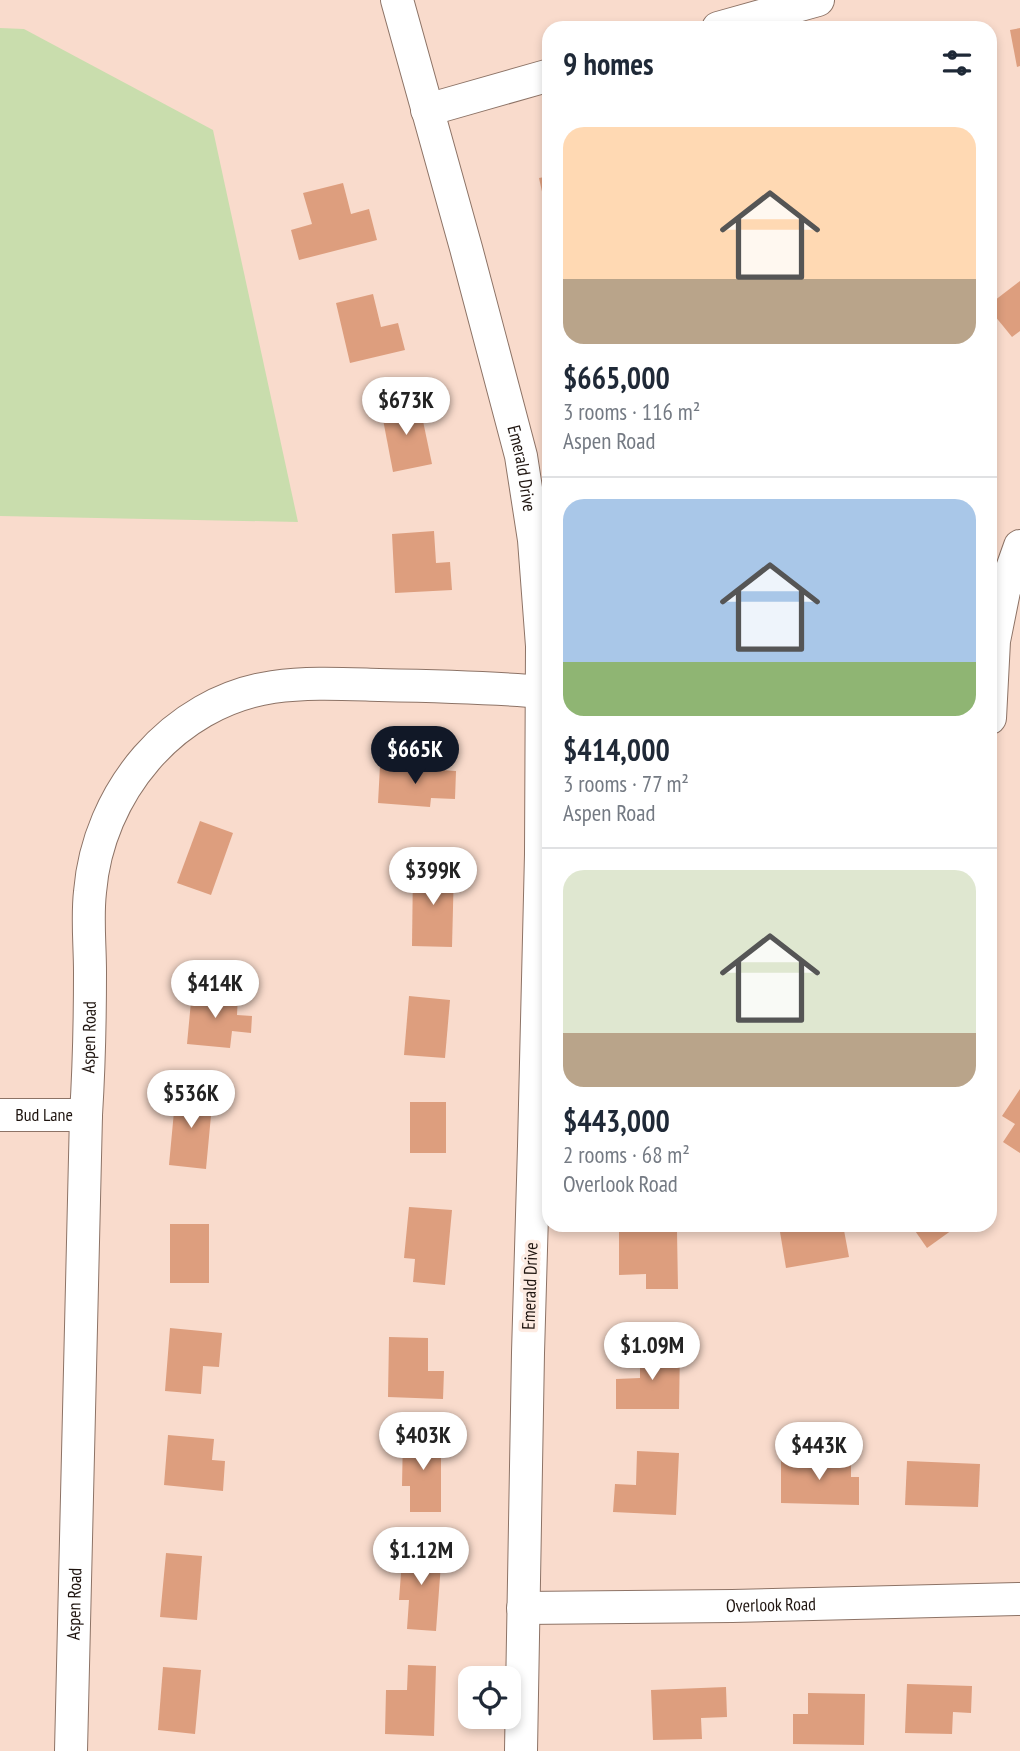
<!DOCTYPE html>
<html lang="en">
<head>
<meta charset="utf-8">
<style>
	body { margin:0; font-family:"PT Sans Narrow",sans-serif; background:#f2f2f3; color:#1f2937; height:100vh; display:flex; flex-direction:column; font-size:26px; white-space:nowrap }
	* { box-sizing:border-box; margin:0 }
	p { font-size:23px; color:#747a83 }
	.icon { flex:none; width:38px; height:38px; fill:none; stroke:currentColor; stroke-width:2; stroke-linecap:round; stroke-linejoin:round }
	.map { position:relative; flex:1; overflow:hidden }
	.drawer { position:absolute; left:542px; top:21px; width:455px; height:1211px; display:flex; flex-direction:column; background:#fff; border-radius:21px; box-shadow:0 4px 10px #0003 }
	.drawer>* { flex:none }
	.controls { position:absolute; left:458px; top:1666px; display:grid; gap:14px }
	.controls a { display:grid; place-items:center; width:63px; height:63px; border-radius:14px; background:#fff; box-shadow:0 4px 10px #0003; font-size:35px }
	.price { position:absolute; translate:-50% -60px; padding:0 16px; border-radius:24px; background:#fff; color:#222; font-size:23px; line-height:46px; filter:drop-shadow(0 2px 4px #0008) }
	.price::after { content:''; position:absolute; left:50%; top:42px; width:21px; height:16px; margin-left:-10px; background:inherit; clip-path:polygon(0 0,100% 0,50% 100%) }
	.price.on { background:#111827; color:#fff }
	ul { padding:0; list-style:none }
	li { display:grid; align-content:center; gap:14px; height:371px; padding:0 21px }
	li+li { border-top:2px solid #e0e1e3 }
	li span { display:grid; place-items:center; height:217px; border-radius:21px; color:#555 }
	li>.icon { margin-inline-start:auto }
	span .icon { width:126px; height:126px; fill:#fffc; stroke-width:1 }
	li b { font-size:30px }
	h2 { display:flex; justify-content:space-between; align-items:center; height:84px; padding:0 21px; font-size:30px }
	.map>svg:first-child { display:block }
	.green { fill:#c9ddad }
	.building { fill:#dd9e7e }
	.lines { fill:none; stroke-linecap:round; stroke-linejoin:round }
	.minor-casing { stroke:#8d7366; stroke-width:34 }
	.minor { stroke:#fff; stroke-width:32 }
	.labels { text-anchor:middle; stroke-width:7; stroke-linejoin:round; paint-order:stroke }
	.street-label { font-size:18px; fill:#1f1510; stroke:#fdebe2 }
</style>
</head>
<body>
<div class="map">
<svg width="1020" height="1751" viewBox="0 0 1020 1751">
	<rect width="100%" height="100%" fill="#f9dbcc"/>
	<polygon class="green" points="0,28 24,29 213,130 298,522 0,516"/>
	<g class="building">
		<polygon points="1020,28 1020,66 1017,67 1010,30"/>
		<polygon points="550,176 550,219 548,219 539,178"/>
		<polygon points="343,183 351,214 369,209 377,240 299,260 291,230 312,224 303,193"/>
		<polygon points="1020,281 1020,331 1012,337 990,310 990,304"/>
		<polygon points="373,294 381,327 398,323 405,350 350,363 336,303"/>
		<polygon points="419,402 432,464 393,472 381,409"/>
		<polygon points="434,531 436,563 450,562 452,590 395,593 392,534"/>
		<polygon points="380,766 456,771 455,799 431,798 430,807 378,803"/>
		<polygon points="200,821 233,833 211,895 177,883"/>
		<polygon points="413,868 454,868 452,947 412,946"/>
		<polygon points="192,991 238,995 237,1015 252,1016 251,1033 232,1031 230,1048 187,1044"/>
		<polygon points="409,996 450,1000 445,1058 404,1055"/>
		<polygon points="1020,1089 1020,1153 1003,1142 1015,1124 1002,1116"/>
		<polygon points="176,1090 213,1094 206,1169 169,1165"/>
		<rect x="410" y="1102" width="36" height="51"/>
		<polygon points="409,1207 452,1210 445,1285 413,1282 415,1259 404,1258"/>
		<rect x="170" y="1224" width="39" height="59"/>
		<polygon points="821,1225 843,1225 849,1257 786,1268 780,1232"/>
		<polygon points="911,1225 959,1225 927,1248"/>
		<polygon points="619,1231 677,1231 678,1289 646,1289 646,1274 619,1275"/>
		<polygon points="170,1328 222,1333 219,1367 203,1366 201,1394 165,1391"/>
		<polygon points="389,1337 428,1338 428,1371 444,1371 443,1399 388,1397"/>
		<polygon points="640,1348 680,1348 679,1409 616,1409 616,1379 640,1378"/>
		<polygon points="168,1435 214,1439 212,1460 225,1461 223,1491 164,1485"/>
		<polygon points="403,1435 441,1435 441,1512 410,1512 410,1486 402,1486"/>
		<polygon points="637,1451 679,1453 676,1515 613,1512 615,1484 636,1485"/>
		<polygon points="781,1458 851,1459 851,1477 859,1477 859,1505 781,1503"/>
		<polygon points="907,1461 980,1464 978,1507 905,1505"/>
		<polygon points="403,1547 442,1550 436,1631 407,1629 409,1600 399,1600"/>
		<polygon points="166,1553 202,1556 197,1620 160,1617"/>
		<polygon points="408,1665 436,1666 434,1736 385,1734 386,1690 407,1690"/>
		<polygon points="163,1667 201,1670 195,1734 158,1730"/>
		<polygon points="907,1684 972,1686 971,1713 953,1712 952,1734 905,1733"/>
		<polygon points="726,1687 727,1717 701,1718 702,1739 653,1740 651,1690"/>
		<polygon points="808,1693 865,1694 864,1745 793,1744 793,1714 808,1714"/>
	</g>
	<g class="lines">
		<defs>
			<g id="minor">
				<path id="s1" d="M397 0 466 248 521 456 534 540 542 646 541 854 534 1146 528 1353 521 1751"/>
				<polyline points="718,28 818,0"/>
				<polyline points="427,110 550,75"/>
				<polyline points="990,718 994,641 1004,591 1020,546"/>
				<path id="s2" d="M0 1115H86"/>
				<path id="s3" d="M523 1608 732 1606 1020 1599"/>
				<path id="s4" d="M71 1751 86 1115C89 1067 90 1020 90 972 90 945 87 918 90 892 98 793 172 702 273 687 308 682 344 684 379 685 434 686 488 687 543 692"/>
			</g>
		</defs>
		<use href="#minor" class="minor-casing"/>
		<use href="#minor" class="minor"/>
	</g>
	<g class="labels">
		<g class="street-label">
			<text dy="6" stroke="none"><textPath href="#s1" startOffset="485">Emerald Drive</textPath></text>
			<text dy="6" stroke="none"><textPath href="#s4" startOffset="714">Aspen Road</textPath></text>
			<text dy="6" stroke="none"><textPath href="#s2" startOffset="44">Bud Lane</textPath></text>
			<text transform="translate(530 1286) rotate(-88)" y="6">Emerald Drive</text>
			<text dy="6" stroke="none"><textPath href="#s4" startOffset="147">Aspen Road</textPath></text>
			<text dy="6" stroke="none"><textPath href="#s3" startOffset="248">Overlook Road</textPath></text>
		</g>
	</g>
</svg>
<div class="controls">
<a><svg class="icon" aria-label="locate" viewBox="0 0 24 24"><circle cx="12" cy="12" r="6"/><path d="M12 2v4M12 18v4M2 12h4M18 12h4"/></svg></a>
</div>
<b class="price" style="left:406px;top:437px">$673K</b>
<b class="price on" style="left:415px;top:786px">$665K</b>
<b class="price" style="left:433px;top:907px">$399K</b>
<b class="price" style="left:215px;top:1020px">$414K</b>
<b class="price" style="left:191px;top:1130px">$536K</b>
<b class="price" style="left:652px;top:1382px">$1.09M</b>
<b class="price" style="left:423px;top:1472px">$403K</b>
<b class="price" style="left:819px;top:1482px">$443K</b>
<b class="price" style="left:421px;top:1587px">$1.12M</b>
<section class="drawer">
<h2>9 homes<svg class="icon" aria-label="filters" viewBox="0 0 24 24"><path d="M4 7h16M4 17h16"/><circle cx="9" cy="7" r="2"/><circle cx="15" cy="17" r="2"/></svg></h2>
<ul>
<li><span style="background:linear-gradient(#ffd9b3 70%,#b9a48a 0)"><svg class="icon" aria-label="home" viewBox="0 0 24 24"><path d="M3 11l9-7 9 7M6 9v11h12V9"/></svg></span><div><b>$665,000</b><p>3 rooms · 116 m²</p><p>Aspen Road</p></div></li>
<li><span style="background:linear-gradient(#a9c7e8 75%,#8fb573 0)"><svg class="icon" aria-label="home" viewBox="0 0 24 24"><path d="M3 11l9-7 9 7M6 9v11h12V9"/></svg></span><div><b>$414,000</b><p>3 rooms · 77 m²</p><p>Aspen Road</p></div></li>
<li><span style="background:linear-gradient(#dfe7d0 75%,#b9a48a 0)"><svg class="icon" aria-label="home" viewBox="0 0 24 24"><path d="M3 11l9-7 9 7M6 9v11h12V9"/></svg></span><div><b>$443,000</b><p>2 rooms · 68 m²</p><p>Overlook Road</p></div></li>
</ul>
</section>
</div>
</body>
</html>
